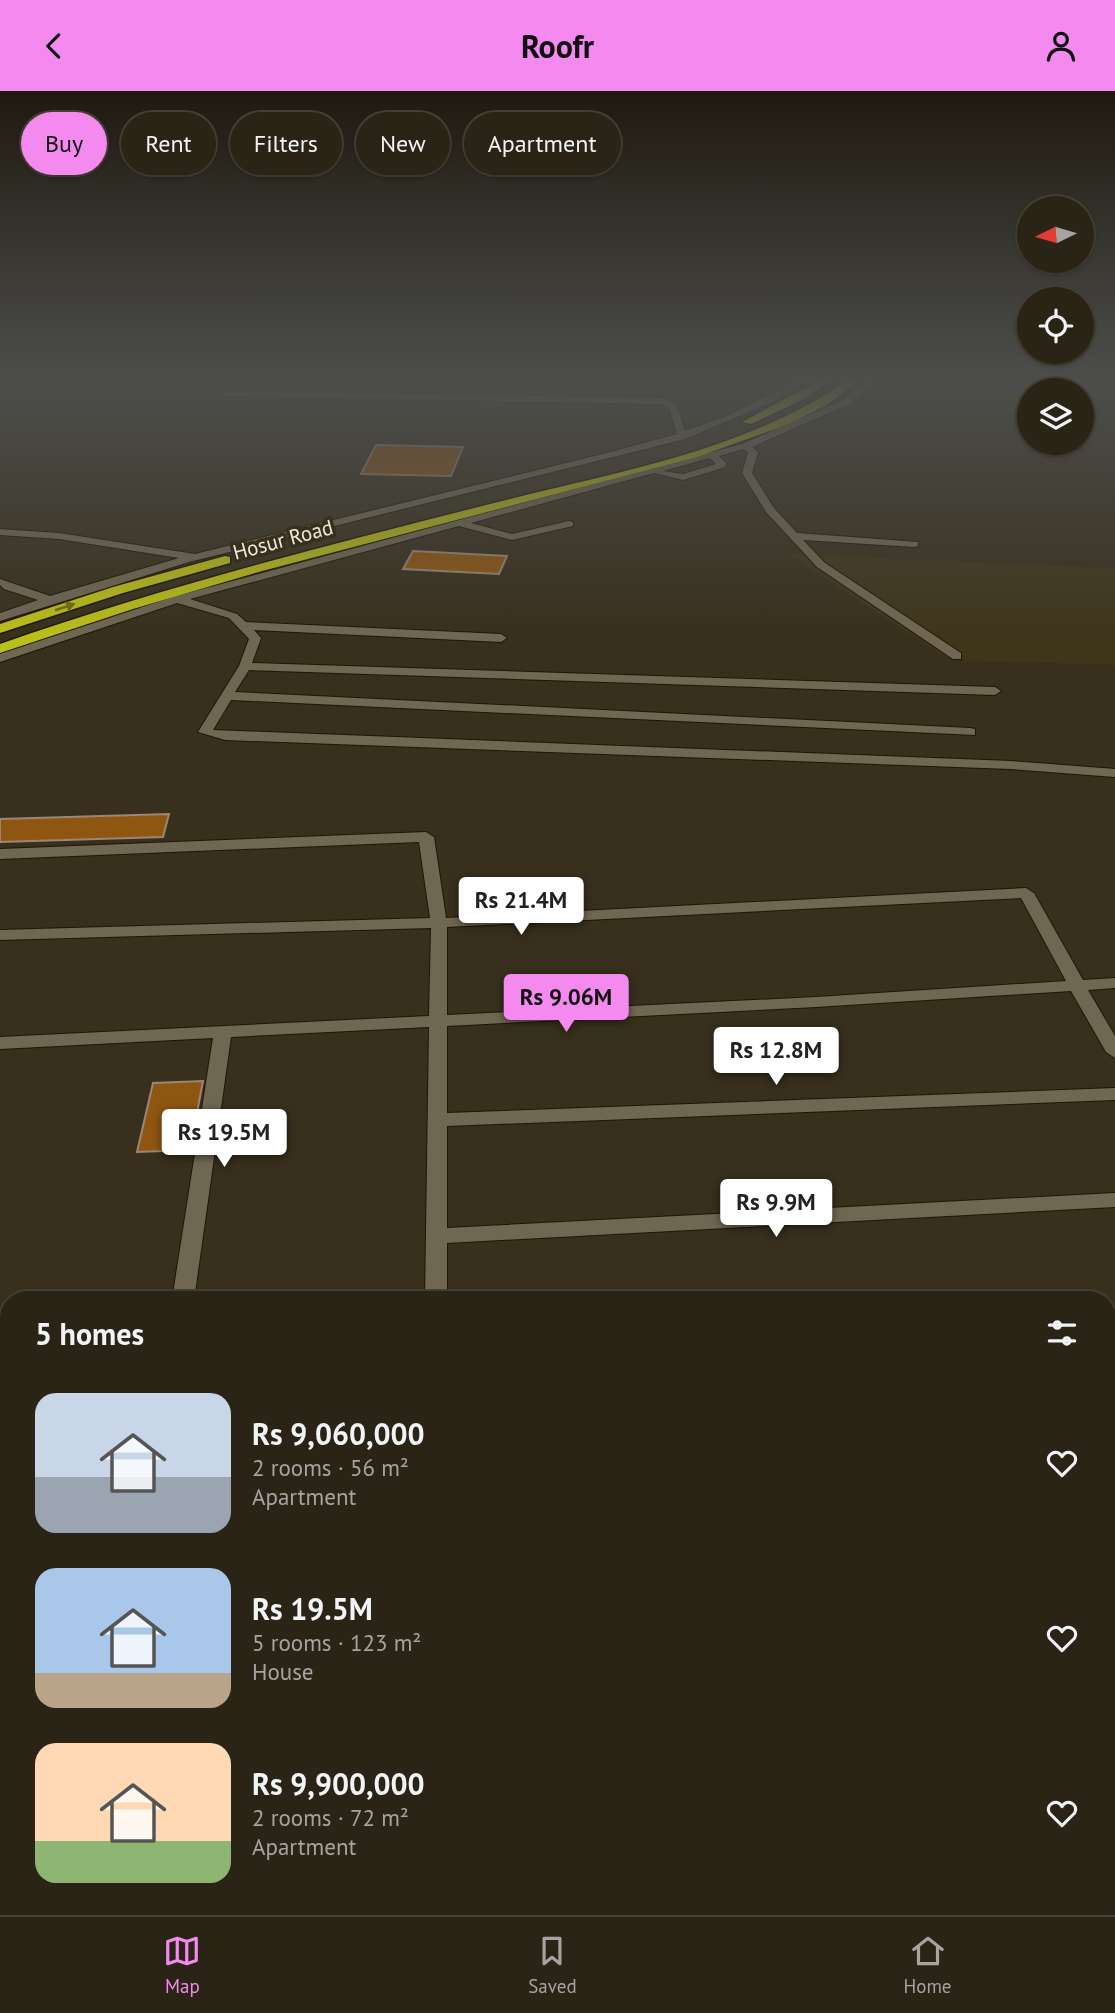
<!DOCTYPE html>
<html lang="en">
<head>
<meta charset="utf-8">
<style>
	body { margin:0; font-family:"PT Sans",sans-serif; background:#322c1f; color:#f1f3f6; height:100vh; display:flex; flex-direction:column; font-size:26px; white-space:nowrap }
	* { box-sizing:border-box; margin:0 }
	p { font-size:23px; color:#a5a4a1 }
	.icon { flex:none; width:38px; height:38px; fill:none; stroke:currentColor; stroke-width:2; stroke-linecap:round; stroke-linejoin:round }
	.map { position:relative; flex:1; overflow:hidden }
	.panel { position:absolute; left:0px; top:1200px; width:1116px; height:625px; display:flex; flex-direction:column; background:#2a2416; border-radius:28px 28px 0 0; box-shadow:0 2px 5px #0004,0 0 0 2px #464135 }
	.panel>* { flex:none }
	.top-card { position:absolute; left:21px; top:21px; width:700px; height:63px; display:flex; gap:14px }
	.needle { width:46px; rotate:265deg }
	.controls { position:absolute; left:1017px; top:105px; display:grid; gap:14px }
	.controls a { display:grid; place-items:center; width:77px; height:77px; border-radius:50%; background:#2a2416; box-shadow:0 2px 5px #0004,0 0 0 2px #464135; font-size:35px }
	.price { position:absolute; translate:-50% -60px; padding:0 16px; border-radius:7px; background:#fff; color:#222; font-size:23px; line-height:46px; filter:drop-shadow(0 2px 4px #0008) }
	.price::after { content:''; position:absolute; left:50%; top:42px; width:21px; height:16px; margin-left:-10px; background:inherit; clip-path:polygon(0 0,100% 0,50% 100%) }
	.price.active { background:#f489f0; color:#111 }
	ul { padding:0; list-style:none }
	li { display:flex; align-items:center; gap:21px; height:175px; padding:0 35px }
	li span { display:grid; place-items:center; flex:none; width:196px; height:140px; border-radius:21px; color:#555 }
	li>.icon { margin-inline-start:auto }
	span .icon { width:84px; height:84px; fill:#fffc; stroke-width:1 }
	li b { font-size:30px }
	h2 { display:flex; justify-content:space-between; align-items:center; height:84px; padding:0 35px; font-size:30px }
	.pill { padding:0 24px; border-radius:32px; background:#2a2416; box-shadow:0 2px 5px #0004,0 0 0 2px #464135; font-size:24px; line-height:63px }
	.pill.active { background:#f489f0; color:#111 }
	header { display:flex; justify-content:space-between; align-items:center; height:91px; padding:0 35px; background:#f489f0; color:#111; font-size:32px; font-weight:600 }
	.menu { display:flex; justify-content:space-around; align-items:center; height:98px; border-top:2px solid #464135; background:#2a2416; font-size:19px; color:#a5a4a1 }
	.menu a { display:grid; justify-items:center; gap:4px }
	.menu .active { color:#f489f0 }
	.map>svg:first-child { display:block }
	.built { fill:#3f351b }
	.building { fill:#8f5612; stroke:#9a8776; stroke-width:2 }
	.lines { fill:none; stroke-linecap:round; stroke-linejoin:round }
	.minor-casing { stroke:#1f1705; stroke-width:2 }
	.highway-casing { stroke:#1f1705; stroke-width:3 }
	.minor { fill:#706753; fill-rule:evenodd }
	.highway { fill:#bbbf19; fill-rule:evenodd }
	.oneway { fill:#73701b }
	.labels { text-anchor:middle; stroke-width:7; stroke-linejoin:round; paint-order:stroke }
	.far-street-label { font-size:21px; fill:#eee9dd; stroke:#38301d }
</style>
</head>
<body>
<header><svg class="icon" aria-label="back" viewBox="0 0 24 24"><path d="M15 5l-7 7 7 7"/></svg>Roofr<svg class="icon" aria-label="person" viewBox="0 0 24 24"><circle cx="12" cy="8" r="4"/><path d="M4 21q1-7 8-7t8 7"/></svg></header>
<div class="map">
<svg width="1115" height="1824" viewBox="0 0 1115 1824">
	<rect width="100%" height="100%" fill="#38301d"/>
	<polygon class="built" points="787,463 1115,477 1115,574 950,569"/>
	<g class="building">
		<polygon points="376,354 463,356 451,385 361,383"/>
		<polygon points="413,460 507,465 499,483 403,478"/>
		<polygon points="169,723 163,746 0,751 0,728"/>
		<polygon points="203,990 190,1059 137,1061 153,992"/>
	</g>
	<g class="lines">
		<defs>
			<g id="minor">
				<polygon points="798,290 808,290 772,311 685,348 189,471 0,530 0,522 38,509 4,498 0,494 0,488 50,505 179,467 59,448 0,444 0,438 59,442 195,463 615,360 677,343 669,316 663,313 225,305 222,300 665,307 677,315 685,340 729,324"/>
				<path d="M868 290H877L847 314 752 356 758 361 752 382 774 417 797 442 918 451V455L914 456 803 449 825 472 961 562V568H953L817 476 766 421 742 382 748 362 743 358 719 365 726 372V376L683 389 654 382 471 432 512 443 569 430 573 431V435L512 449 459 435 190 508 237 523 246 531 501 543 507 547 501 551 254 539 261 547 252 572 995 596 1001 600 995 604 249 579 235 601 970 637 975 638V644L231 609 213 639 1011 670 1115 678V686L1011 678 225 649 198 641 239 575 249 548 229 527 177 512 0 571V563L173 506 742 353 841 310ZM710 367 716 373 683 383 663 380Z"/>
				<path d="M426 741 434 746 446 827 1026 797 1034 802 1083 889 1115 887V897L1088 899 1115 945V967L1106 961 1071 900 816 916 447 935V1022L1115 997V1009L447 1035V1137L1115 1102V1116L447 1152V1209H425L429 936 231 946 194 1209H172L213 947 0 958V946L429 925 431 837 0 849V839L430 827 419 751 0 768V758ZM1021 807 1066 890 816 906 447 924V836Z"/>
				<polygon points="1115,1343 1115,1363 1108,1364 1108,1344"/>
				<polygon points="1115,1482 1115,1506 1108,1507 1108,1483"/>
				<polygon points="1108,1754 1115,1755 1115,1785 1108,1784"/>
				<polygon points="1003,1816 1034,1816 1035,1824 1003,1824"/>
			</g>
			<g id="highway">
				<polygon points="818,290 830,290 802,309 751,333 742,331"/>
				<path d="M847 290H859L825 315 786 334 697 366 262 480 133 518 0 562V553C162 496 328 454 494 412 614 381 743 361 847 290Z"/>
				<polygon points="225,465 230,466 230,472 123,502 0,542 0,533 113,496"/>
			</g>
		</defs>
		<use href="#minor" class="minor-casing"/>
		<use href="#highway" class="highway-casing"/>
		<use href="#minor" class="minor"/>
		<use href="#highway" class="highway"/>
	</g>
	<defs><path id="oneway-solid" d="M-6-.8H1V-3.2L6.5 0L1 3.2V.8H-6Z" transform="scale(1.75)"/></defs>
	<use class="oneway" href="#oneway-solid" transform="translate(65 516) rotate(-18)"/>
	<linearGradient id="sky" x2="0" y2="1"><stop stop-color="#1f1a10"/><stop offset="0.53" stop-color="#4d4e4c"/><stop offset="1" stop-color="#4d4e4c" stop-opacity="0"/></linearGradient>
	<rect width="1115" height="545" fill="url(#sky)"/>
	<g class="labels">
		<g class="far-street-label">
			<text transform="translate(283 449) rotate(-15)" y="7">Hosur Road</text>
		</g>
	</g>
</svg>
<div class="controls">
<a><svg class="needle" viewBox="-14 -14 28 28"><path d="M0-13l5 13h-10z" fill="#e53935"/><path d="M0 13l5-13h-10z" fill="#a5a4a1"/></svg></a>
<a><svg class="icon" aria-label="locate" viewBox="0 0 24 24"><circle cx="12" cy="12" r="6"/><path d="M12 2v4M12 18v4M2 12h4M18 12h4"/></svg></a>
<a><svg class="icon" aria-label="layers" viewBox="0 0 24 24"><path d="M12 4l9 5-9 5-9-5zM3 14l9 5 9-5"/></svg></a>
</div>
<b class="price" style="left:521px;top:846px">Rs 21.4M</b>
<b class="price active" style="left:566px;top:943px">Rs 9.06M</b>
<b class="price" style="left:776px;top:996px">Rs 12.8M</b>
<b class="price" style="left:224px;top:1078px">Rs 19.5M</b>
<b class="price" style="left:776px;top:1148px">Rs 9.9M</b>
<div class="top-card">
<a class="pill active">Buy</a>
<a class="pill">Rent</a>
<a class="pill">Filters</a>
<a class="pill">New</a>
<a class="pill">Apartment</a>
</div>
<section class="panel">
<h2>5 homes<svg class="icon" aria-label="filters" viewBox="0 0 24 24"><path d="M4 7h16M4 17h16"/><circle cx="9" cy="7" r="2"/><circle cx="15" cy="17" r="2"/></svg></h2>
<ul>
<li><span style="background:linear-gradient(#c9d6e8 60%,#9aa5b1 0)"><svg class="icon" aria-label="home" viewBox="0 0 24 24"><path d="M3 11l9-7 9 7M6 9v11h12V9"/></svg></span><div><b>Rs 9,060,000</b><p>2 rooms · 56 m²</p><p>Apartment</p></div><svg class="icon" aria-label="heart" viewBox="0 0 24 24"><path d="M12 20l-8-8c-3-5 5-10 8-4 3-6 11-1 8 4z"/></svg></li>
<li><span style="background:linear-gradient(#a9c7e8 75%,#b9a48a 0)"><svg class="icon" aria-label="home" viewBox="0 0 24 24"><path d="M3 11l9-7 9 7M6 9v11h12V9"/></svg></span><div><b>Rs 19.5M</b><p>5 rooms · 123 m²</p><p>House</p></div><svg class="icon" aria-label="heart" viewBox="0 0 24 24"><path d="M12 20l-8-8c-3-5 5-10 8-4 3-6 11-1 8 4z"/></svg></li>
<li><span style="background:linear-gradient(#ffd9b3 70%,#8fb573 0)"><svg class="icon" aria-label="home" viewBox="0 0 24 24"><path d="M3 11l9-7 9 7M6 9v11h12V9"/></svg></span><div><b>Rs 9,900,000</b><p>2 rooms · 72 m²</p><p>Apartment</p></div><svg class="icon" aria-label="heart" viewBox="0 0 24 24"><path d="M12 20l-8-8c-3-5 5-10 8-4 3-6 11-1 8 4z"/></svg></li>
</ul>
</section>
</div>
<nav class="menu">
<a class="active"><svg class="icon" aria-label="map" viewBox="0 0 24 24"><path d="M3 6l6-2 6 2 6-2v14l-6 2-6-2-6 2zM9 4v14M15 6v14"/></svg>Map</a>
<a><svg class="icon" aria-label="saved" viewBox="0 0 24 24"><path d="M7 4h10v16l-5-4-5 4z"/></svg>Saved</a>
<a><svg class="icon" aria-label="home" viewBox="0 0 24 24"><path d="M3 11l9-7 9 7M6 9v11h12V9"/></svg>Home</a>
</nav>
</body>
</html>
